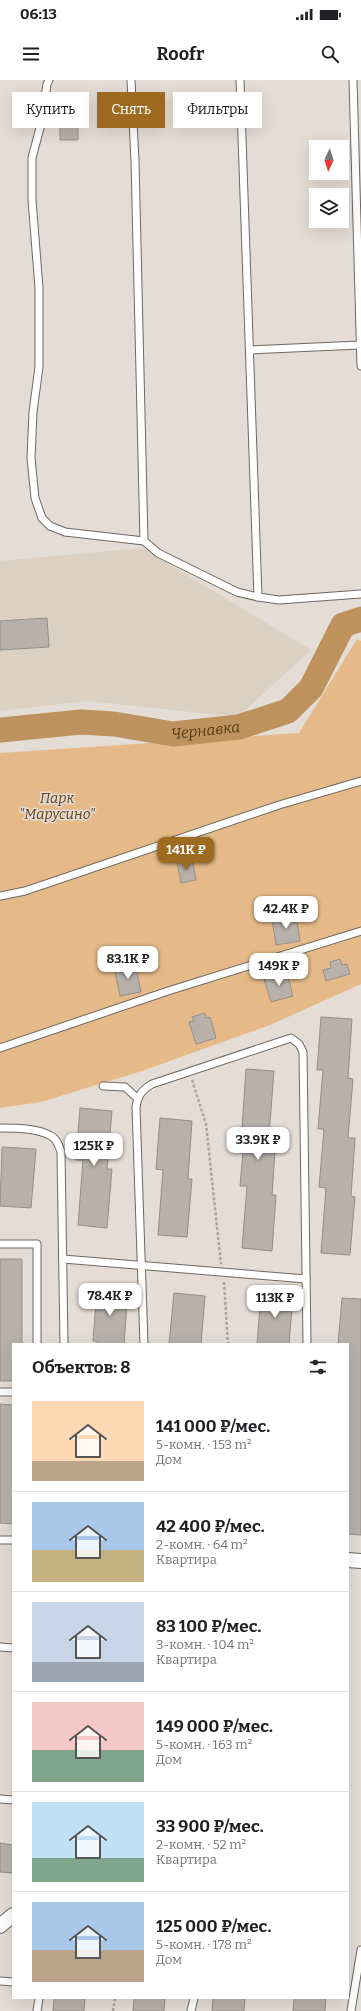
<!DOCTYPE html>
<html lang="ru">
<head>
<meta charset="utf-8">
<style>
	body { margin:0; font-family:Bitter,serif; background:#f2f2f2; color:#202124; height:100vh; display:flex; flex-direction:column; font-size:15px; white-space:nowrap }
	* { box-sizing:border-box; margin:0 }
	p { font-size:13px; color:#757577 }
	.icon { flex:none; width:22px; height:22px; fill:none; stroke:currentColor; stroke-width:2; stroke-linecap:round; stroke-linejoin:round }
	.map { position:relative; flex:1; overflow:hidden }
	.panel { position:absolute; left:12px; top:1263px; width:337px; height:656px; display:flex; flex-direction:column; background:#fff; border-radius:0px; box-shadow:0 4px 16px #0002 }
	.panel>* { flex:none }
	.hud { position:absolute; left:12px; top:12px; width:337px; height:36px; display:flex; gap:8px }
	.needle { width:26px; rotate:184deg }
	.controls { position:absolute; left:309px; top:60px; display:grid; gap:8px }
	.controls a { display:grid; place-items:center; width:40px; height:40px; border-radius:0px; background:#fff; box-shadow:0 4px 16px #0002; font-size:20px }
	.price { position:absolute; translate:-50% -34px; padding:0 9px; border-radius:8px; background:#fff; color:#222; font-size:13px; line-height:26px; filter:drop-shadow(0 1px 2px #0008) }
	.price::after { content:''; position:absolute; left:50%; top:24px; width:12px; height:9px; margin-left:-6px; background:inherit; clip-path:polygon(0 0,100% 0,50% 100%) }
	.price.selected { background:#9d6a20; color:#fff }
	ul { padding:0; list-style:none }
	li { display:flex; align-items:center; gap:12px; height:100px; padding:0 20px }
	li+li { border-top:1px solid #e0e0e0 }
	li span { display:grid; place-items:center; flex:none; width:112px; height:80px; border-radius:0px; color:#555 }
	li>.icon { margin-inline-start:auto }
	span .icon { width:48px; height:48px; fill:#fffc; stroke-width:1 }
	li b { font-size:17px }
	h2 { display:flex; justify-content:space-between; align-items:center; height:48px; padding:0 20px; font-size:17px }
	.pill { padding:0 14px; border-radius:0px; background:#fff; box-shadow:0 4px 16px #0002; font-size:14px; line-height:36px }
	.pill.selected { background:#9d6a20; color:#fff }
	.status { display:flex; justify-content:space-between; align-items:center; height:28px; padding:0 20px; background:#fff; direction:ltr }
	.status svg { height:11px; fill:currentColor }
	header { display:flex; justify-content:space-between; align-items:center; height:52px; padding:0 20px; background:#fff; font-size:18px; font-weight:700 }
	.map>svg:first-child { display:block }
	.built { fill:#dcd0c3 }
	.green { fill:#e5ba88 }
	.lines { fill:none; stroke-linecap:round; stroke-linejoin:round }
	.river { stroke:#bd925c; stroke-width:25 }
	.building { fill:#b7b1aa; stroke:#948e88 }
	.service-casing { stroke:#6e6862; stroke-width:9 }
	.minor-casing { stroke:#6e6862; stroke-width:16 }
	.path { stroke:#aaa49f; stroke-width:2.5; stroke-dasharray:3 2; stroke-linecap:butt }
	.service { stroke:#fff; stroke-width:7 }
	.minor { stroke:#fff; stroke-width:14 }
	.labels { text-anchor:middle; stroke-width:3; stroke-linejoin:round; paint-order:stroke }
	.park-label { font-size:14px; font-style:italic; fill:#5f4017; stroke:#e4ddd6 }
	.water-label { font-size:15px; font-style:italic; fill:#57390e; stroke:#e4ddd6 }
</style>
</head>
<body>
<div class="status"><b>06:13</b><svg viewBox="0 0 49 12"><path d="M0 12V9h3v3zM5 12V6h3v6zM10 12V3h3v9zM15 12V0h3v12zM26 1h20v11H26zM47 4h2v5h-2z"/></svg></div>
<header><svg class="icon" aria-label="menu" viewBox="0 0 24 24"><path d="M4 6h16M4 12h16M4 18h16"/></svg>Roofr<svg class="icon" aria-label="search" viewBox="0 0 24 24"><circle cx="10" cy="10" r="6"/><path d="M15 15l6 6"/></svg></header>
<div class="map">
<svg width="361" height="1931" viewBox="0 0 361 1931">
	<rect width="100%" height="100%" fill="#e4ddd6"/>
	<polygon class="built" points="142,468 311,570 238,637 87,621 0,631 0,481"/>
	<polygon class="green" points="357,559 361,561 361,904 270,945 142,991 41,1022 0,1028 0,673 299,653"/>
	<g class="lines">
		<path class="river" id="s1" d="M0 650 81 642 114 644 173 654 239 647 288 631 311 608 343 545 361 539"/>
	</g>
	<g class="building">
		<polygon points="60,46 78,47 78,60 60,60"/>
		<polygon points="47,538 49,567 0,570 0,541"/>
		<polygon points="192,779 196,800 181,803 177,782"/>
		<polygon points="296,835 300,861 276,865 272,839"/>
		<polygon points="340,879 342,885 347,884 350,894 326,901 323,890 331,888 330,882"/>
		<polygon points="135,883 141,912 120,916 114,887"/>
		<polygon points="287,893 293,916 271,922 264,899"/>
		<polygon points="205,933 206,938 210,937 216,958 196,964 189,942 194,941 192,937"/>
		<polygon points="321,937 352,939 348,998 353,999 348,1058 355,1058 351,1116 355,1117 350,1175 321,1173 326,1108 319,1107 324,1049 318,1049 323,990 317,990"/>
		<polygon points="246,989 274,991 269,1056 276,1057 272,1115 276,1115 272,1171 242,1168 247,1106 240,1106 245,1049 242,1048"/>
		<polygon points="80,1028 112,1031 107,1089 112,1089 107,1148 78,1145 83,1080 76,1080"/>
		<polygon points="160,1038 192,1041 188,1099 192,1099 187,1157 158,1155 163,1090 156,1089"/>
		<polygon points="2,1067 36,1069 31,1128 0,1126"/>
		<polygon points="0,1179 22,1179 22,1264 13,1264 13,1301 0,1301"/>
		<polygon points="97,1209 128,1211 124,1264 98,1264 98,1262 93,1261"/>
		<polygon points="174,1213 205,1216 201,1264 169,1264"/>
		<polygon points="261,1213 293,1216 289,1264 257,1264"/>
		<polygon points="342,1218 361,1219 361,1455 348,1454 348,1264 338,1264"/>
		<polygon points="0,1324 13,1325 13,1444 0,1443"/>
		<polygon points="0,1763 13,1765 13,1793 0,1792"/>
		<polygon points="54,1918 85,1918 84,1931 53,1931"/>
		<polygon points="134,1918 165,1918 164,1931 133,1931"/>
		<polygon points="213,1918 245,1918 244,1931 212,1931"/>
		<polygon points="294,1918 326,1918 325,1931 293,1931"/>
	</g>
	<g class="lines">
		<defs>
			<g id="service">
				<polyline points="49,0 47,4 41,44 32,78 32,120 39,208 39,287 33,332 31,378 35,418 42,438 50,446 65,452 144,461 158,473 237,512 258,517 279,520 361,514"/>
				<polyline points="131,0 135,81 144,461"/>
				<polyline points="240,0 258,517"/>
				<polyline points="353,0 361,286"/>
				<polyline points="250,270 360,265"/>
				<polyline points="0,816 25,811 279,725 361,701"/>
				<polyline points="0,968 168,911 361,851"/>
				<polyline points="103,1006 125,1007 137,1018"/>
				<path d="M0 1048C15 1048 38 1048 51 1056 57 1059 59 1066 61 1072L64 1264"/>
				<polyline points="0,1164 37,1164 37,1264"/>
				<polyline points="63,1179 306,1199"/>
				<path d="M144 1264 136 1027C138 1015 142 1010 152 1004L291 958 299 964 303 972 307 1264"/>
				<polyline points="0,1312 13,1312"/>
				<polyline points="0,1460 13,1460"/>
				<polyline points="0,1567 13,1568"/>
				<polyline points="0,1719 13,1720"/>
				<polyline points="0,1901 13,1902"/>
				<polyline points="37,1931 39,1918"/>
				<polyline points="191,1931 194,1918"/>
				<polyline points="351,1931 361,1870"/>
			</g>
			<g id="minor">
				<polyline points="348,1480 361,1481"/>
				<polyline points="0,1846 13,1835"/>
			</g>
		</defs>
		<use href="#service" class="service-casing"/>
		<use href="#minor" class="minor-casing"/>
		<g class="path">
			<polyline points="192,1000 206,1044 221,1184"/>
			<polyline points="224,1202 228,1264"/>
			<polyline points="113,1931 115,1918"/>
		</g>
		<use href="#service" class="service"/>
		<use href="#minor" class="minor"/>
	</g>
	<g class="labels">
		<g class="park-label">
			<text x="57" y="723">Парк<tspan x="57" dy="16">"Марусино"</tspan></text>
		</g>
		<g class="water-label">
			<text dy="5" stroke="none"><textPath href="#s1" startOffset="207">Чернавка</textPath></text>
		</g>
	</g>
</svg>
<div class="controls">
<a><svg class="needle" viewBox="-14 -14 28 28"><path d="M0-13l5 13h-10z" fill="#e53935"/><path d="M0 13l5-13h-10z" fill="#757577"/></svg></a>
<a><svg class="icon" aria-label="layers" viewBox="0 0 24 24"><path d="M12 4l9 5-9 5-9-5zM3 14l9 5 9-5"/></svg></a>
</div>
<b class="price selected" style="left:186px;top:791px">141K ₽</b>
<b class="price" style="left:286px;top:850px">42.4K ₽</b>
<b class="price" style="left:128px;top:900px">83.1K ₽</b>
<b class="price" style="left:279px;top:907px">149K ₽</b>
<b class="price" style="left:258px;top:1081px">33.9K ₽</b>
<b class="price" style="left:94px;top:1087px">125K ₽</b>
<b class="price" style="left:110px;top:1237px">78.4K ₽</b>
<b class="price" style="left:275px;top:1239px">113K ₽</b>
<div class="hud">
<a class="pill">Купить</a>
<a class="pill selected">Снять</a>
<a class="pill">Фильтры</a>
</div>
<section class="panel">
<h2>Объектов: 8<svg class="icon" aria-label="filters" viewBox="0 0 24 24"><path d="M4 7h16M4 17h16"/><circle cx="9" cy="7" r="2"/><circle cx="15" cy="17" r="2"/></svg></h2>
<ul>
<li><span style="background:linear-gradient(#ffd9b3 75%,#b9a48a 0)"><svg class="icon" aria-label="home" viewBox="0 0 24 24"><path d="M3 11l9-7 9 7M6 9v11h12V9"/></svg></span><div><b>141 000 ₽/мес.</b><p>5-комн. · 153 m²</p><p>Дом</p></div></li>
<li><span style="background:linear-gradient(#a9c7e8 60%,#c2b280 0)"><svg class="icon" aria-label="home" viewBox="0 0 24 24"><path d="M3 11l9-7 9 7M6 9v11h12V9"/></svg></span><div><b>42 400 ₽/мес.</b><p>2-комн. · 64 m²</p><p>Квартира</p></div></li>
<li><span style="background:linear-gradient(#c9d6e8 75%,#9aa5b1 0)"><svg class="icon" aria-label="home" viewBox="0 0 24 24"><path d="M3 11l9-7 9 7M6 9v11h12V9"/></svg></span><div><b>83 100 ₽/мес.</b><p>3-комн. · 104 m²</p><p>Квартира</p></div></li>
<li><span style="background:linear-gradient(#f6c9c9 60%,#7fa58c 0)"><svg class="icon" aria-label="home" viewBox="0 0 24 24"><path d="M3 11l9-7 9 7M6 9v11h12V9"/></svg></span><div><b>149 000 ₽/мес.</b><p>5-комн. · 163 m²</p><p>Дом</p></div></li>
<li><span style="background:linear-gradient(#bfe0f5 70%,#7fa58c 0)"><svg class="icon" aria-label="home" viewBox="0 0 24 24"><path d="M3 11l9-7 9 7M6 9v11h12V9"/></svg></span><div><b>33 900 ₽/мес.</b><p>2-комн. · 52 m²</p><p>Квартира</p></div></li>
<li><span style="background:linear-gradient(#a9c7e8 60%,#b9a48a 0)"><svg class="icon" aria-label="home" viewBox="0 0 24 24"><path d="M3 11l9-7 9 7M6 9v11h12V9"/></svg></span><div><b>125 000 ₽/мес.</b><p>5-комн. · 178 m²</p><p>Дом</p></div></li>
</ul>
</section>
</div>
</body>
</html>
